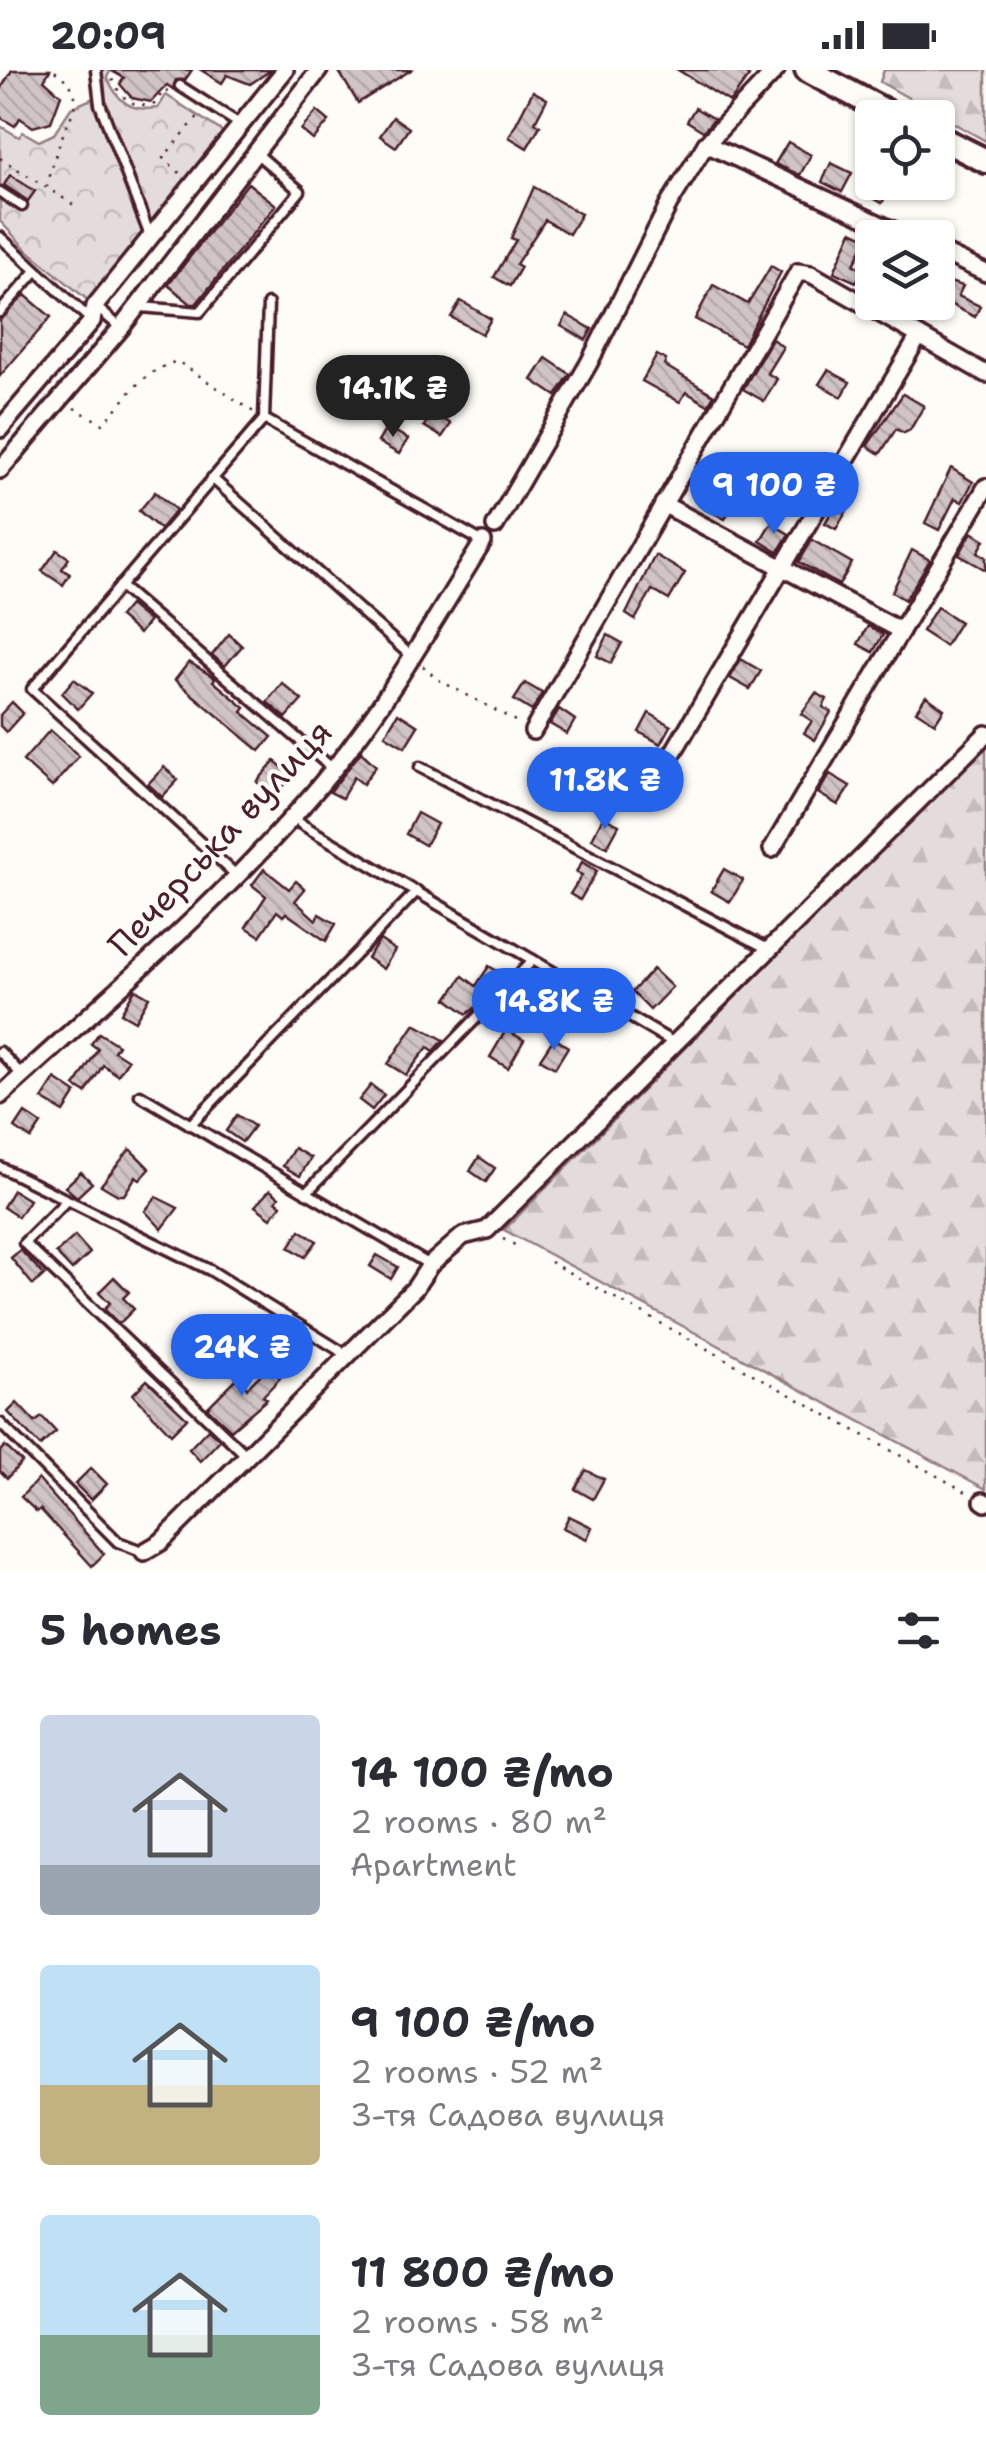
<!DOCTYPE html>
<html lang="en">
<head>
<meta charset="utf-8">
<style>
	body { margin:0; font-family:"Shantell Sans",sans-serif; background:#f7f7f7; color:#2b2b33; height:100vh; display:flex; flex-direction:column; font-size:38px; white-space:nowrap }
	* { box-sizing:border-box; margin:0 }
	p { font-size:32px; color:#7c7c81 }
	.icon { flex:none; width:55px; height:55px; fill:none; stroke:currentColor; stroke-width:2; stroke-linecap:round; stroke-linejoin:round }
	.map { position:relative; height:1500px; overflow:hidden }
	.details { display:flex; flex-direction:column; background:#fff; flex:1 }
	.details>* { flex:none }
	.controls { position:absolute; left:855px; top:30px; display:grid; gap:20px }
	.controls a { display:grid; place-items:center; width:100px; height:100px; border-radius:10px; background:#fff; box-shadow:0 2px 8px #0004; font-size:50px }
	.price { position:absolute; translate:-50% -85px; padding:0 22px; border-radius:35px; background:#2563eb; color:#fff; font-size:32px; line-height:65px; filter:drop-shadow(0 2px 5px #0008) }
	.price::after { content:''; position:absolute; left:50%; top:60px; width:30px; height:22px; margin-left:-15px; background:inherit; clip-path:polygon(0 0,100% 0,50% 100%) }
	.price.current { background:#222; color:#fff }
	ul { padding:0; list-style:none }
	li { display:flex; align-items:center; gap:30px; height:250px; padding:0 40px }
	li span { display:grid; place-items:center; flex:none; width:280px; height:200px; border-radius:10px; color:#555 }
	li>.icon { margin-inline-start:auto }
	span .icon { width:120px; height:120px; fill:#fffc; stroke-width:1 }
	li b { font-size:42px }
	h2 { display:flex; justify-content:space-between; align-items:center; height:120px; padding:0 40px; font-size:42px }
	.status { display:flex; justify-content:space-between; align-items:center; height:70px; padding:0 50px; background:#fff; direction:ltr }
	.status svg { height:28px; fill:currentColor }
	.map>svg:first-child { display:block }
	.forest { fill:url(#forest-firs); stroke:#967e82; stroke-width:2.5 }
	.park { fill:url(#park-crowns); stroke:#967e82; stroke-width:2.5 }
	.building { fill:url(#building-back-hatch); stroke:#4a1f2b; stroke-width:2.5 }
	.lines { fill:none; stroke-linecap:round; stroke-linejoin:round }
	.lane-casing { stroke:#4a1f2b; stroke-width:15 }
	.street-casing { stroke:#4a1f2b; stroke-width:22 }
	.secondary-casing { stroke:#4a1f2b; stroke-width:30 }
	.path { stroke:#4a1f2b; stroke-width:2.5; stroke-dasharray:2.5 8; stroke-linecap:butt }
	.lane { stroke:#fdfcf7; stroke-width:8 }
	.street { stroke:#fdfcf7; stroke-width:15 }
	.secondary { stroke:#fdfcf7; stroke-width:22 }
	.labels { text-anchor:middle; stroke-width:8; stroke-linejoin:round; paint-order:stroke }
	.street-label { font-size:35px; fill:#4a1f2b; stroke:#fdfcf7 }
</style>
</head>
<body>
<div class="status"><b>20:09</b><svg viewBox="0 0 49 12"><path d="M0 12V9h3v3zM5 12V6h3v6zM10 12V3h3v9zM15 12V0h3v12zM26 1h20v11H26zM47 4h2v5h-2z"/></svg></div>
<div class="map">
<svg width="986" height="1500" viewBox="0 0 986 1500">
	<defs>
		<pattern id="forest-firs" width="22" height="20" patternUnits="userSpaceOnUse" patternTransform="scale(2.5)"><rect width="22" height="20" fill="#e3dcda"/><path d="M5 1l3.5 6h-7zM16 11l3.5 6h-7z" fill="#c4bcbb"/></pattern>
		<pattern id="park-crowns" width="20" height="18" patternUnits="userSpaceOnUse" patternTransform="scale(2.5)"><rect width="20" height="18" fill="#e3dcda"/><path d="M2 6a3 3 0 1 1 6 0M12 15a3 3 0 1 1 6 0" fill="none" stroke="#c4bcbb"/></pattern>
		<pattern id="building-back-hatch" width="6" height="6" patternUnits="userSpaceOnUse" patternTransform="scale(2.5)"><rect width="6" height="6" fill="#d0c5c4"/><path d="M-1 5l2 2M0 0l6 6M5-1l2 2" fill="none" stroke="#b4a9a9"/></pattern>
	</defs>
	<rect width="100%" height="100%" fill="#fdfcf7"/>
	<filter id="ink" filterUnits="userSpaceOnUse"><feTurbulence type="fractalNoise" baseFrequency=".01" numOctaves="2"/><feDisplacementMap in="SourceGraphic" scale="20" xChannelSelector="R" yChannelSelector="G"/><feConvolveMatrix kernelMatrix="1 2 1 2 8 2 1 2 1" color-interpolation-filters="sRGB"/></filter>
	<g filter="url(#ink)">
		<g class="forest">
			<polygon points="884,0 986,0 986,71 880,12"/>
			<polygon points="986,675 986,1419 504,1160"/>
		</g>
		<path class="park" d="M102 0H111L107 7C118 32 130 42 158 38L166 25 226 64 90 232 26 179 0 151V56L19 67 23 62 39 71 54 64 71 38 105 23Z"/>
		<g class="building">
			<polygon points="12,0 50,0 44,10 61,25 51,52 33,57 20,48 15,56 0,47 0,20"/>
			<polygon points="110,0 192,0 185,10 176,10 173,19 167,15 151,32 132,28 120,14 124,8"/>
			<polygon points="201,0 271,0 250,14 227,5 222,13"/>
			<polygon points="338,0 411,0 358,33"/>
			<polygon points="678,0 740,0 749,6 730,32"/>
			<polygon points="533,21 547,29 535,52 540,56 527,78 509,67"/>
			<polygon points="695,38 714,49 703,61 687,51"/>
			<polygon points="317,41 329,51 313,70 301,60"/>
			<polygon points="393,47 409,58 396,77 380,66"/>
			<polygon points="788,72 811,85 800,105 775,94"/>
			<polygon points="831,93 852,103 842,122 822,112"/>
			<polygon points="10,105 35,121 28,131 4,115"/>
			<polygon points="873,112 893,112 882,133 866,124"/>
			<polygon points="248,113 276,135 196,234 191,234 168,215"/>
			<polygon points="534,117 581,144 569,164 545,150 516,194 521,197 510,216 494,207 516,170 511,168"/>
			<polygon points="852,161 867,168 854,195 863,199 856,212 834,202"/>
			<polygon points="771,196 781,202 743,275 695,249 713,215 748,234"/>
			<polygon points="942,210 963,216 958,226 980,236 975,247 938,228"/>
			<polygon points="25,225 51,247 0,306 0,250"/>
			<polygon points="461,231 491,249 482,264 451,247"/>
			<polygon points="567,245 592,259 586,270 561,256"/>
			<polygon points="772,269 783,277 767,303 777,309 764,331 743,319"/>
			<polygon points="657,285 666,290 664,295 714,325 708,335 686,322 680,332 642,311"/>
			<polygon points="546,288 570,304 556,326 532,310"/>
			<polygon points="828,300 850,312 842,327 819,314"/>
			<polygon points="903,324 924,336 910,360 904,363 896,359 880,384 867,376"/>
			<polygon points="433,343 451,354 442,367 424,356"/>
			<polygon points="387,357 408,369 399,384 378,372"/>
			<polygon points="951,398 973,412 962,432 955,428 939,460 925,453"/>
			<polygon points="788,404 810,416 796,440 775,428"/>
			<polygon points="713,417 735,429 725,449 703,437"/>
			<polygon points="155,422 176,440 160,459 139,441"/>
			<polygon points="838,431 849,437 836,459 825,453"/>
			<polygon points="771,453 789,464 778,482 760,471"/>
			<polygon points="972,462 985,470 978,482 986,487 986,500 959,485"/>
			<polygon points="812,470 852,493 839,515 799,492"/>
			<polygon points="57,480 69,488 62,499 70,504 63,515 42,501"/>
			<polygon points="912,480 930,490 905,530 892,522"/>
			<polygon points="655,485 685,503 669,530 652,520 635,550 626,544"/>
			<polygon points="129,535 149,551 139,564 119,547"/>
			<polygon points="937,537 960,552 945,576 922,561"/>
			<polygon points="868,556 883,565 873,582 858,574"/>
			<polygon points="229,564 242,576 225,596 212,585"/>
			<polygon points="608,565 622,573 611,593 597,586"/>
			<polygon points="741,589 761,601 750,619 730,608"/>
			<polygon points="189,592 215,608 213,611 245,638 242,642 272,667 260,681 175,610"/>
			<polygon points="74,609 92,623 78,639 62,623"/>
			<polygon points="282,613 302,630 286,648 267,632"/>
			<polygon points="525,613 542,623 532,641 514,630"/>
			<polygon points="816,623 827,629 823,637 831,642 815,670 804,663 812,651 801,644"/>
			<polygon points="926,626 944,639 935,653 916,641"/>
			<polygon points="12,632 23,643 6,662 0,656 0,645"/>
			<polygon points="559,639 575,650 567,664 550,654"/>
			<polygon points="398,643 418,656 405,677 385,665"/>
			<polygon points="649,643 671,656 661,674 639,662"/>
			<polygon points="50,660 79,686 52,717 23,691"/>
			<polygon points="361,682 376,696 363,714 354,707 342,728 330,722"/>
			<polygon points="275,691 292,706 274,727 257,712"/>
			<polygon points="164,697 178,710 162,727 148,714"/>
			<polygon points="830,704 850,716 838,735 818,723"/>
			<polygon points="417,743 437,754 425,775 406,764"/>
			<polygon points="603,747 619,755 607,777 592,769"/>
			<polygon points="582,792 597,801 580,830 570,824 582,805 576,802"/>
			<polygon points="264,799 289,819 296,811 305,819 295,831 316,850 319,844 336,854 326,871 286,843 283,846 277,841 260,866 246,857 266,826 252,815"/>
			<polygon points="724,799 743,810 730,832 711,821"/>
			<polygon points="380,870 395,880 383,899 367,888"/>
			<polygon points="489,896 506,907 475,938 467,944 447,929 463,906 476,916"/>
			<polygon points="653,899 672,917 650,940 632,922"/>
			<polygon points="524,910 534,916 511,959 489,946"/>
			<polygon points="135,919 149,927 135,951 121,943"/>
			<polygon points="415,954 444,970 434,981 428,977 406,1005 388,994"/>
			<polygon points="506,960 524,970 508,998 490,987"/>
			<polygon points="99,963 118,975 114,981 128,990 118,1005 103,995 86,1023 75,1016 98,979 91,974"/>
			<polygon points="554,968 568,977 555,998 540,989"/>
			<polygon points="55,1009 76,1023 64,1042 42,1029"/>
			<polygon points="371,1015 384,1025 372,1040 359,1030"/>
			<polygon points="25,1043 41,1054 31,1069 15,1058"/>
			<polygon points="237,1045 254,1056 242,1072 226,1061"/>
			<polygon points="294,1078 311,1088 300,1106 283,1096"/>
			<polygon points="130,1079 150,1099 140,1110 136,1106 124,1125 118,1125 101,1115"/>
			<polygon points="479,1087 495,1098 486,1112 470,1101"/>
			<polygon points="81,1102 92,1113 77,1127 65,1117"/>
			<polygon points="13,1120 29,1130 18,1147 3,1137"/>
			<polygon points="270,1120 279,1127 276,1131 281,1135 271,1148 255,1136"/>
			<polygon points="156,1127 178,1138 162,1159 145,1141"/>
			<polygon points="300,1160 317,1171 305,1187 289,1177"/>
			<polygon points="75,1166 90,1183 72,1200 56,1183"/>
			<polygon points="20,1180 44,1205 33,1215 11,1188"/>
			<polygon points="377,1185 398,1197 391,1209 370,1196"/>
			<polygon points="114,1207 129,1222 123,1228 134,1239 119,1254 104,1239 110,1233 99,1222"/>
			<polygon points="268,1297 280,1308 263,1326 267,1329 231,1360 207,1338 237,1308 247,1318"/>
			<polygon points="147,1310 187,1348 171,1364 133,1324"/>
			<polygon points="17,1333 35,1352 42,1347 56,1362 40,1376 8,1342"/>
			<polygon points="208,1359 220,1370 200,1391 189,1379"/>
			<polygon points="5,1376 22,1392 7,1408 0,1401 0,1381"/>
			<polygon points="91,1398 107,1414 91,1430 75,1414"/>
			<polygon points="586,1400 604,1409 593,1429 575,1419"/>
			<polygon points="38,1409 104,1484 92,1496 40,1439 37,1442 21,1427"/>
			<polygon points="569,1446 592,1457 587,1469 563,1458"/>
		</g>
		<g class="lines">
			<defs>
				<g id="lane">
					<polyline points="96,0 100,34 150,166"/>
					<polyline points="180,16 241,55"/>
					<polyline points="0,122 22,136"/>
					<polyline points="0,167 92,251"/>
					<polyline points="95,236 121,258"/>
					<polyline points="141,237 200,242 300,121 255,82"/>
					<polyline points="0,242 35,202"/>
					<polyline points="264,349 483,472"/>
					<polyline points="212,408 411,586"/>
					<polyline points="120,516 333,699"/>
					<polyline points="420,697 770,880"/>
					<polyline points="301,754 676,974"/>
					<polyline points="235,804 32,619 264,349 268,234"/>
					<polyline points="0,982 23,1006"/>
					<polyline points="140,1025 430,1195"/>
					<polyline points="190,1055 417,821"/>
					<polyline points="0,1097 210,1200 347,1285"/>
					<polyline points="306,1123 533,890"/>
					<polyline points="65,1132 24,1173 246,1385"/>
					<polyline points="0,1353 118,1472 144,1482"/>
				</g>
				<g id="street">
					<polyline points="706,74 910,168"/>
					<polyline points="938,180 986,203"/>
					<polyline points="0,359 92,251 95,236 285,0"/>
					<polyline points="0,400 121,258 319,0"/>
					<polyline points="663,434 901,561"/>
					<polyline points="495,456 589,293 669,134 706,74 776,0"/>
					<polyline points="533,661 798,202 811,204 986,304"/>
					<polyline points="648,725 919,266"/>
					<polyline points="772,779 986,417"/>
					<path d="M0 1026C113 923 235 820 332 701 389 630 435 549 483 472"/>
					<polyline points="983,1431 986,1433"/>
					<polyline points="144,1482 161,1472 415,1218 430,1195 463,1166 487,1160 986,664"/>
				</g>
				<g id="secondary">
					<polyline points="807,0 898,48"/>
					<polyline points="938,67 986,91"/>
				</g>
			</defs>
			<use href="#lane" class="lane-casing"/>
			<use href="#street" class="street-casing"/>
			<use href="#secondary" class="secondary-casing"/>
			<g class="path">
				<path d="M115 0 111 7C121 28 131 39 155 34L164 20 173 25"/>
				<polyline points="0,88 74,135"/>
				<polyline points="180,103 163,88 201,43"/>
				<path d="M47 117C51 101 55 85 61 70 72 39 90 25 53 0"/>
				<path d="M74 338 103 354C131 325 135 306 177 291L255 343"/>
				<polyline points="423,596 437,609 519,653"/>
				<polyline points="503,1169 519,1177"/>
				<polyline points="550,1192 968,1423"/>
			</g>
			<use href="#lane" class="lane"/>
			<use href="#street" class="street"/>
			<use href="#secondary" class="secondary"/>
		</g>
	</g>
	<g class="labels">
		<g class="street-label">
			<text transform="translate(220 768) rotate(-47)" y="12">Печерська вулиця</text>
		</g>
	</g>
</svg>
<div class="controls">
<a><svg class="icon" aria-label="locate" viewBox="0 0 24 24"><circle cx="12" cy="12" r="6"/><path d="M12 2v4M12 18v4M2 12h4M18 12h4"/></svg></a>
<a><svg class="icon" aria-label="layers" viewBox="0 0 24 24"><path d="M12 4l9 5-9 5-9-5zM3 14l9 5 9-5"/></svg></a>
</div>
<b class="price current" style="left:393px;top:370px">14.1K ₴</b>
<b class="price" style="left:774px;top:467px">9 100 ₴</b>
<b class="price" style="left:605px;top:762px">11.8K ₴</b>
<b class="price" style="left:554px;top:983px">14.8K ₴</b>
<b class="price" style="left:242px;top:1329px">24K ₴</b>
</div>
<section class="details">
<h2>5 homes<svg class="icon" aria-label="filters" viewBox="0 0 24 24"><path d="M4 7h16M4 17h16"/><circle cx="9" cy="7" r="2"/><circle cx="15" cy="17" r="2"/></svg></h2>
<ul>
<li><span style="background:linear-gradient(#c9d6e8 75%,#9aa5b1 0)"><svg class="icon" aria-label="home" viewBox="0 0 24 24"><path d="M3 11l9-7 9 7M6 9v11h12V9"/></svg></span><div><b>14 100 ₴/mo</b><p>2 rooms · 80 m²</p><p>Apartment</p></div></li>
<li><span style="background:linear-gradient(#bfe0f5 60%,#c2b280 0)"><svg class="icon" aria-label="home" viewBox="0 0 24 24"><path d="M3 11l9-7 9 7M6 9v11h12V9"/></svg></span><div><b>9 100 ₴/mo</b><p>2 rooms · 52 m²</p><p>3-тя Садова вулиця</p></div></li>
<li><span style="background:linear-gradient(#bfe0f5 60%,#7fa58c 0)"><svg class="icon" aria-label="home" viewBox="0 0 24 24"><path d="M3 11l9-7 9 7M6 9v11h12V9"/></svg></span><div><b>11 800 ₴/mo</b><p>2 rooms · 58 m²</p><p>3-тя Садова вулиця</p></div></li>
</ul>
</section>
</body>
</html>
